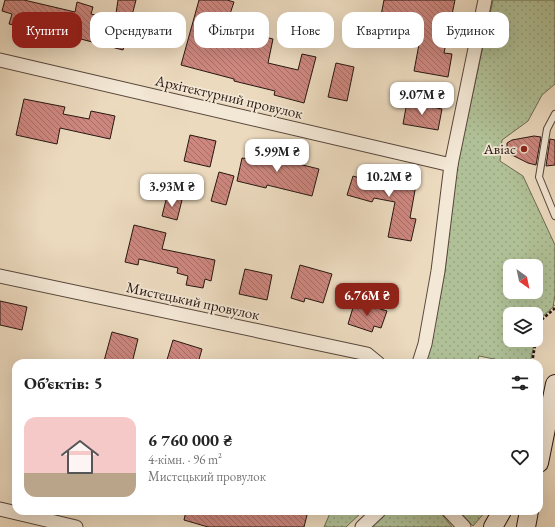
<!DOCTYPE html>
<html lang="uk">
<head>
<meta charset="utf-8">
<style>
	body { margin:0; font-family:"EB Garamond",serif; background:#f2f2f2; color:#222; height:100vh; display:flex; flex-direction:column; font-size:15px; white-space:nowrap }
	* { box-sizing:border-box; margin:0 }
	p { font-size:13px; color:#767676 }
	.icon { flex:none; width:22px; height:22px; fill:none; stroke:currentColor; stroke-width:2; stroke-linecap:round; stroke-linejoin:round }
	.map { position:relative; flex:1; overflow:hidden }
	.sheet { position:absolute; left:12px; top:359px; width:531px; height:156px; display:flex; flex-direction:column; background:#fff; border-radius:12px; box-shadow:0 4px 16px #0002 }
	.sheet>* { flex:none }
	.guide { position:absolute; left:12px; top:12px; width:531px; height:36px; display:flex; gap:8px }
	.needle { width:26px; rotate:147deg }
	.controls { position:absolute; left:503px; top:259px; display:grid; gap:8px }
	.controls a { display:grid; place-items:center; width:40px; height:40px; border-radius:8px; background:#fff; box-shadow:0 4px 16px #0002; font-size:20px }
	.price { position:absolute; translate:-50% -34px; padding:0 9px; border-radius:8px; background:#fff; color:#222; font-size:13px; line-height:26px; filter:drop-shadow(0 1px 2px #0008) }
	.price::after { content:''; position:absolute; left:50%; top:24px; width:12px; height:9px; margin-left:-6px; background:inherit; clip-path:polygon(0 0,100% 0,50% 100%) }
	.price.active { background:#8f2418; color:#fff }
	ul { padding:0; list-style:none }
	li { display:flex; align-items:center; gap:12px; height:100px; padding:0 12px }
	li span { display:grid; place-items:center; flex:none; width:112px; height:80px; border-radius:12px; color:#555 }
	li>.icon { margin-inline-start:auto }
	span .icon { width:48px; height:48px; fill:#fffc; stroke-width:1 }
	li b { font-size:17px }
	h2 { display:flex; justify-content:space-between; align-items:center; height:48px; padding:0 12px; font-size:17px }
	.tag { padding:0 14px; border-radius:12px; background:#fff; box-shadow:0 4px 16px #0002; font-size:14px; line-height:36px }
	.tag.active { background:#8f2418; color:#fff }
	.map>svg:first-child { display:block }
	.grass { fill:url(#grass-dots); stroke:#6c6c54; fill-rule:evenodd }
	.building { fill:url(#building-back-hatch); stroke:#271710 }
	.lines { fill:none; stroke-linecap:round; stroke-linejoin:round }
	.service-casing { stroke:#58483c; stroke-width:8 }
	.minor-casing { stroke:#58483c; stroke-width:15 }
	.secondary-casing { stroke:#271710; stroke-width:20 }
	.path { stroke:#271710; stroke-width:2.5; stroke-dasharray:3 2; stroke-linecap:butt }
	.service { stroke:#f3e7d5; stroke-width:6 }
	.minor { stroke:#f3e7d5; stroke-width:13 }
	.secondary { stroke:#f3e7d5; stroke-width:18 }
	.poi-dot { fill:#8f2418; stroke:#f3e7d5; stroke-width:1.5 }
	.labels { text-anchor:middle; stroke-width:3.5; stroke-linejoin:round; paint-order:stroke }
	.street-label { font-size:15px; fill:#271710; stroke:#f3e7d5 }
	.poi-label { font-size:15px; fill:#271710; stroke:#f3e7d5; text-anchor:end }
</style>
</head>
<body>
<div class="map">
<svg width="555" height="527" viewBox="0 0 555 527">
	<defs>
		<pattern id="grass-dots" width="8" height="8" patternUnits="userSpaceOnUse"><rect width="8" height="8" fill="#b1c197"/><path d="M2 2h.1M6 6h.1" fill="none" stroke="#98a581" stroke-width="1.8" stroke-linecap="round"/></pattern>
		<pattern id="building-back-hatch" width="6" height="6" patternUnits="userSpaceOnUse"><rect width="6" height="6" fill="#cd877f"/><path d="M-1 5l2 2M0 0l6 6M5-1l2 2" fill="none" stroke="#a66d67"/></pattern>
	</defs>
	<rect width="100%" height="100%" fill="#ecdabf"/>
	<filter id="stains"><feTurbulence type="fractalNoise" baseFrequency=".005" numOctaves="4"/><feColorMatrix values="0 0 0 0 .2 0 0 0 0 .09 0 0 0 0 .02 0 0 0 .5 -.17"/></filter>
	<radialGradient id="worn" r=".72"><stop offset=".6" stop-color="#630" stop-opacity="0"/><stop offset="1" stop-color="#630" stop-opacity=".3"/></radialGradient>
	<g class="grass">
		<path d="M493 0H555V84L542 95 528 121 502 140 500 161 523 176 555 245V295L553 307 538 321 536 333V314H510V340H535L530 363H514L479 356 477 363H425L431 345 445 271 457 166ZM510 266H536V292H510Z"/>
		<polygon points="331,511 363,511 346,527 324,527"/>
		<polygon points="389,511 439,511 452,527 370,527"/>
		<polygon points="459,511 486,511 473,526"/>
	</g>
	<g class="building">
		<polygon points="5,0 24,0 75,12 77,2 93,7 91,14 115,20 118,0 136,0 123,50 77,38 80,26 57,20 53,34 9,24 12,14 2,11"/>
		<polygon points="199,0 227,0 234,2 230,14 249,18 245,32 273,39 268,63 298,70 302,54 316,57 304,103 274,95 275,91 234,81 234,79 181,65"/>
		<polygon points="384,0 455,0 444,53 452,54 448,77 414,71 420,39 378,31"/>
		<polygon points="336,63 354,67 347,101 328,97"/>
		<polygon points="24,99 65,107 63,114 89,119 91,111 115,116 110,139 60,128 57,144 16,135"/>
		<polygon points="407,102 442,109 438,130 403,124"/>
		<polygon points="190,135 216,141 210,167 184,161"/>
		<polygon points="534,136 541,137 536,165 528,163 510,154 507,149 507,143 512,140"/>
		<polygon points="550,139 555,140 555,165 546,166"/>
		<polygon points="259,146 276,150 274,158 319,169 312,196 267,185 266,188 237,181 242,158 249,159 250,156 256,157"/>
		<polygon points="366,169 395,177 396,173 408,175 407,177 417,179 410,218 416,219 411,241 388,237 395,202 374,198 372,202 347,195 353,176 363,179"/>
		<polygon points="219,172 234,176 226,205 211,201"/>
		<polygon points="167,196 182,200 177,220 162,216"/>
		<polygon points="134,225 166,233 162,249 215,260 211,281 205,279 203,288 186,285 188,276 177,273 178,268 139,259 138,265 125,262"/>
		<polygon points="300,265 332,274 323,303 305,298 304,302 291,298"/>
		<polygon points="245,269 272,275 267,300 239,294"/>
		<polygon points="0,301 27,307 22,330 0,325"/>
		<polygon points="355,301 387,311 381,328 374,326 372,332 348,324"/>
		<polygon points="112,332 138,339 132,363 113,363 104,361"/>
		<polygon points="173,340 202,349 198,363 166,363"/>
		<polygon points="186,511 308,511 304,527 208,527 184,520"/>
	</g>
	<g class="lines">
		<defs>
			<polyline id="service" points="555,114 547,129 539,177 555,216"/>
			<g id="minor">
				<polyline points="0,60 451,165"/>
				<polyline points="0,276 367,354 378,363"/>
				<polyline points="419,363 425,344 438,271 451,165 485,0"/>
				<polyline points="0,509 76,527"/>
				<polyline points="449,511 464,527"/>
				<polyline points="362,527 379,511"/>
			</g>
			<g id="secondary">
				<polyline points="539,463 555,384"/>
				<polyline points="493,527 502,511"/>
				<polyline points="526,527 529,511"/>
			</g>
		</defs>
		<use href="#service" class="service-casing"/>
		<use href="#minor" class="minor-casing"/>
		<use href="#secondary" class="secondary-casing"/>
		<polyline class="path" points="532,363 539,322 554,309 555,305"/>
		<use href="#service" class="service"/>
		<use href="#minor" class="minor"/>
		<use href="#secondary" class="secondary"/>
	</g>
	<circle class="poi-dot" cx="524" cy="149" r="4"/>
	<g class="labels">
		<g class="street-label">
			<text transform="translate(229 97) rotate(13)" y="5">Архітектурний провулок</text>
			<text transform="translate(193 301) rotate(12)" y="5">Мистецький провулок</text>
		</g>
		<g class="poi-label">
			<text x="516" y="154">Авіас</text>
		</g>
	</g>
	<rect width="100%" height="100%" filter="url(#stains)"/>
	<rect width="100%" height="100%" fill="url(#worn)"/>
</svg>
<div class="controls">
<a><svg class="needle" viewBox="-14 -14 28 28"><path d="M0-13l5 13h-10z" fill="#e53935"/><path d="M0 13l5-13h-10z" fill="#767676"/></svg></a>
<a><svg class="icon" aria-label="layers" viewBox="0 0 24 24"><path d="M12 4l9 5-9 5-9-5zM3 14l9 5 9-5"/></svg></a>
</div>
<b class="price" style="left:422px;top:116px">9.07M ₴</b>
<b class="price" style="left:277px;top:173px">5.99M ₴</b>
<b class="price" style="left:389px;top:198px">10.2M ₴</b>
<b class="price" style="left:172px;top:208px">3.93M ₴</b>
<b class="price active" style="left:367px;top:317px">6.76M ₴</b>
<div class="guide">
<a class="tag active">Купити</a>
<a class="tag">Орендувати</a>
<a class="tag">Фільтри</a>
<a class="tag">Нове</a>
<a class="tag">Квартира</a>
<a class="tag">Будинок</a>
</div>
<section class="sheet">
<h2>Об’єктів: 5<svg class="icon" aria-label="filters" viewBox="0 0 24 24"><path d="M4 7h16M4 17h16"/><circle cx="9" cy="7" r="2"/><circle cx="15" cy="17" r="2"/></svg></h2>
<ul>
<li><span style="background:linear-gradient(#f6c9c9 70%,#b9a48a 0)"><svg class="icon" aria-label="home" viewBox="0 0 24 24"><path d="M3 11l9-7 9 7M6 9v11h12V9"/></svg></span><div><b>6 760 000 ₴</b><p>4-кімн. · 96 m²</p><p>Мистецький провулок</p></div><svg class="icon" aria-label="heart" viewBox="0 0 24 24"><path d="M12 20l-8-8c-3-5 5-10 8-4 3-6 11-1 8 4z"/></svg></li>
</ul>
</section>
</div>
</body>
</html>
